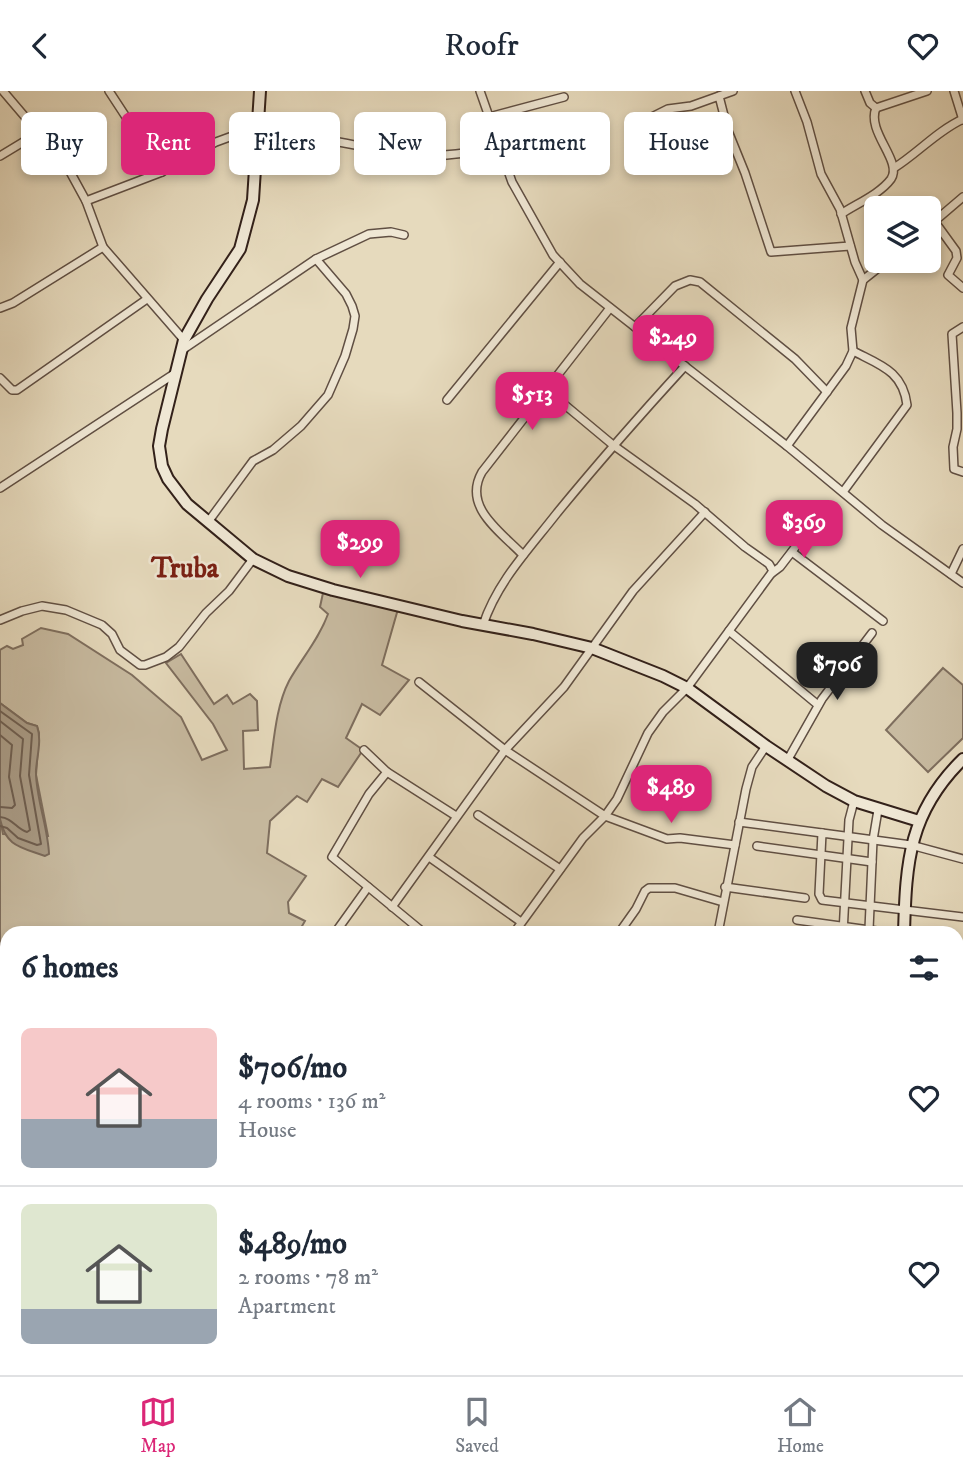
<!DOCTYPE html>
<html lang="en">
<head>
<meta charset="utf-8">
<style>
	body { margin:0; font-family:"IM FELL DW Pica",serif; background:#f6f6f7; color:#1f2937; height:100vh; display:flex; flex-direction:column; font-size:26px; white-space:nowrap }
	* { box-sizing:border-box; margin:0 }
	p { font-size:23px; color:#747a83 }
	.icon { flex:none; width:38px; height:38px; fill:none; stroke:currentColor; stroke-width:2; stroke-linecap:round; stroke-linejoin:round }
	.map { position:relative; flex:1; overflow:hidden }
	.drawer { position:absolute; left:0px; top:835px; width:964px; height:450px; display:flex; flex-direction:column; background:#fff; border-radius:21px 21px 0 0; box-shadow:0 4px 10px #0003 }
	.drawer>* { flex:none }
	.banner { position:absolute; left:21px; top:21px; width:922px; height:63px; display:flex; gap:14px }
	.tools { position:absolute; left:864px; top:105px; display:grid; gap:14px }
	.tools a { display:grid; place-items:center; width:77px; height:77px; border-radius:10px; background:#fff; box-shadow:0 4px 10px #0003; font-size:35px }
	.price { position:absolute; translate:-50% -60px; padding:0 16px; border-radius:14px; background:#db2777; color:#fff; font-size:23px; line-height:46px; filter:drop-shadow(0 2px 4px #0008) }
	.price::after { content:''; position:absolute; left:50%; top:42px; width:21px; height:16px; margin-left:-10px; background:inherit; clip-path:polygon(0 0,100% 0,50% 100%) }
	.price.on { background:#222; color:#fff }
	ul { padding:0; list-style:none }
	li { display:flex; align-items:center; gap:21px; height:175px; padding:0 21px }
	li+li { border-top:2px solid #e0e1e3 }
	li span { display:grid; place-items:center; flex:none; width:196px; height:140px; border-radius:10px; color:#555 }
	li>.icon { margin-inline-start:auto }
	span .icon { width:84px; height:84px; fill:#fffc; stroke-width:1 }
	li b { font-size:30px }
	h2 { display:flex; justify-content:space-between; align-items:center; height:84px; padding:0 21px; font-size:30px }
	.tag { padding:0 24px; border-radius:10px; background:#fff; box-shadow:0 4px 10px #0003; font-size:24px; line-height:63px }
	.tag.on { background:#db2777; color:#fff }
	header { display:flex; justify-content:space-between; align-items:center; height:91px; padding:0 21px; background:#fff; font-size:32px; font-weight:600 }
	.dock { display:flex; justify-content:space-around; align-items:center; height:98px; border-top:2px solid #e0e1e3; background:#fff; font-size:19px; color:#747a83 }
	.dock a { display:grid; justify-items:center; gap:4px }
	.dock .on { color:#db2777 }
	.map>svg:first-child { display:block }
	.green { fill:#c8bba1; stroke:#7e6e5e; stroke-width:2 }
	.water { fill:#a99b86; stroke:#7a6a5b; stroke-width:2 }
	.lines { fill:none; stroke-linecap:round; stroke-linejoin:round }
	.shore { stroke:#6e5e50; stroke-width:2 }
	.street-casing { stroke:#604f43; stroke-width:10 }
	.secondary-casing { stroke:#33211a; stroke-width:14 }
	.street { stroke:#efe7d4; stroke-width:7 }
	.secondary { stroke:#efe7d4; stroke-width:10 }
	.labels { text-anchor:middle; stroke-width:5; stroke-linejoin:round; paint-order:stroke }
	.quarter-label { font-size:28px; font-weight:bold; fill:#7a1f14; stroke:#efe7d4 }
</style>
</head>
<body>
<header><svg class="icon" aria-label="back" viewBox="0 0 24 24"><path d="M15 5l-7 7 7 7"/></svg>Roofr<svg class="icon" aria-label="heart" viewBox="0 0 24 24"><path d="M12 20l-8-8c-3-5 5-10 8-4 3-6 11-1 8 4z"/></svg></header>
<div class="map">
<svg width="963" height="1284" viewBox="0 0 963 1284">
	<rect width="100%" height="100%" fill="#e6dabd"/>
	<filter id="stains"><feTurbulence type="fractalNoise" baseFrequency=".00286" numOctaves="4"/><feColorMatrix values="0 0 0 0 .2 0 0 0 0 .09 0 0 0 0 .02 0 0 0 .5 -.17"/></filter>
	<radialGradient id="worn" r=".72"><stop offset=".6" stop-color="#630" stop-opacity="0"/><stop offset="1" stop-color="#630" stop-opacity=".3"/></radialGradient>
	<g class="green">
		<path d="M323 502 398 518 382 574 409 589 380 624 362 613 346 647 363 659 338 696 322 688 307 711 297 705 270 730 267 762 306 785 288 811 289 822 305 830 298 842H7V1182L0 1171V728L3 743 48 745 36 684 39 642 37 635 27 632 0 612V559L7 555 13 558 23 554 22 548 41 537 68 543 132 584 181 626 202 669 227 659 213 633 166 572 181 563 214 613 227 604 233 613 250 603 257 610 258 639 243 640 244 678 270 676C274 649 276 615 289 590 302 567 319 548 328 523L320 516Z"/>
		<polygon points="943,577 963,594 963,647 928,681 886,639"/>
		<polygon points="57,1278 142,1278 130,1284 55,1284"/>
		<polygon points="641,1278 686,1278 698,1284 637,1284"/>
	</g>
	<path class="water" d="M0 612 27 632 37 635C42 649 37 665 36 679 35 704 48 736 49 763L45 765C21 756 6 756 0 728Z"/>
	<g class="lines">
		<g class="shore">
			<polyline points="0,620 32,643 29,684 41,753 37,754 18,747 7,737 0,735"/>
			<path d="M0 630 23 648 20 685 30 739 27 741C16 738 13 727 0 726"/>
			<polyline points="0,644 12,654 9,686 15,714 12,717 0,716"/>
		</g>
		<defs>
			<g id="street">
				<polyline points="3,0 26,27 43,39 68,77 86,110 103,156 184,249"/>
				<polyline points="109,0 162,81"/>
				<polyline points="480,0 512,91 553,164 580,193 787,355 882,434 963,492"/>
				<polyline points="795,0 807,31 821,83 840,118 855,171 863,189"/>
				<polyline points="865,0 870,12 876,17 927,0"/>
				<polyline points="954,0 963,29"/>
				<polyline points="719,5 733,0"/>
				<polyline points="489,26 564,6"/>
				<polyline points="652,26 668,18 691,15 719,5 728,40 745,82 771,161 850,155"/>
				<path d="M256 57C282 53 307 47 332 50 363 54 392 65 424 65 449 65 475 61 500 57"/>
				<polyline points="0,65 43,39"/>
				<path d="M894 77C918 62 937 40 963 28"/>
				<polyline points="86,110 162,81 216,51 257,36"/>
				<path d="M841 123C856 113 880 103 891 88 903 70 866 41 876 17"/>
				<polyline points="935,131 956,160 957,167 948,184 963,197"/>
				<polyline points="929,135 963,106"/>
				<polyline points="0,217 13,212 103,156"/>
				<polyline points="635,236 675,195 690,189 700,191 795,268 827,301"/>
				<polyline points="963,236 952,243 957,322 957,338 953,356 954,378 963,381"/>
				<polyline points="182,259 316,168 369,143 391,141 404,144"/>
				<polyline points="0,287 12,299 17,299 147,208"/>
				<polyline points="447,309 560,171"/>
				<polyline points="787,355 846,275 853,260 851,237 863,189 887,170"/>
				<polyline points="0,397 174,283"/>
				<path d="M843 401 907 314C903 280 880 274 853 260"/>
				<polyline points="208,431 253,370 273,359 301,335 328,304 345,265 353,238 355,225 352,215 346,203 316,168"/>
				<polyline points="792,461 883,530"/>
				<path d="M523 464C501 441 462 416 482 381L610 217"/>
				<polyline points="772,482 780,476 813,433"/>
				<polyline points="951,483 963,458"/>
				<polyline points="0,529 22,520 42,515 66,519 102,534 112,543 120,559 140,574 145,574 166,566 179,556 206,522 229,500 253,468"/>
				<path d="M483 534C497 491 529 458 557 422 598 372 641 323 685 275"/>
				<polyline points="729,540 818,614"/>
				<polyline points="419,591 505,659 605,725 667,748 680,747 735,754"/>
				<polyline points="364,659 387,681 456,725"/>
				<polyline points="787,670 822,608 872,542"/>
				<polyline points="387,681 369,703 332,766 424,842"/>
				<polyline points="478,724 560,778"/>
				<polyline points="739,731 822,742"/>
				<polyline points="757,755 872,771"/>
				<polyline points="429,766 521,831"/>
				<polyline points="963,768 911,754 822,742 819,803 822,809 963,826"/>
				<polyline points="725,796 805,807"/>
				<polyline points="392,816 505,659 564,596 633,500 705,421"/>
				<polyline points="797,829 891,842"/>
				<polyline points="869,838 873,749 878,719"/>
				<polyline points="335,842 368,796"/>
				<polyline points="514,842 583,747 605,725 617,708 648,642 663,621 687,597 773,480 769,473 745,456 695,413 613,354 547,299"/>
				<polyline points="619,842 636,818 645,800 649,797 675,797 723,811"/>
				<polyline points="718,842 746,698 752,676 766,655"/>
				<polyline points="843,842 849,729 854,710"/>
				<polyline points="957,895 963,896"/>
				<polyline points="957,1046 957,1060"/>
				<polyline points="957,1215 963,1214"/>
				<polyline points="701,1278 712,1284"/>
				<polyline points="225,1284 229,1278"/>
				<polyline points="330,1284 334,1278"/>
				<polyline points="435,1284 440,1278"/>
				<polyline points="484,1284 488,1278"/>
				<polyline points="628,1284 633,1278"/>
			</g>
			<g id="secondary">
				<polyline points="260,0 253,109 240,158 207,208 184,249 162,338 159,355 162,375 168,388 187,413 253,468 288,485 333,499 462,530 533,543 592,557 663,585 687,597 766,655 826,695 854,710 919,730"/>
				<path d="M904 842C906 770 909 721 963 668"/>
				<polyline points="838,1284 840,1278"/>
			</g>
		</defs>
		<use href="#street" class="street-casing"/>
		<use href="#secondary" class="secondary-casing"/>
		<use href="#street" class="street"/>
		<use href="#secondary" class="secondary"/>
	</g>
	<g class="labels">
		<g class="quarter-label">
			<text x="185" y="486">Truba</text>
		</g>
	</g>
	<rect width="100%" height="100%" filter="url(#stains)"/>
	<rect width="100%" height="100%" fill="url(#worn)"/>
</svg>
<div class="tools">
<a><svg class="icon" aria-label="layers" viewBox="0 0 24 24"><path d="M12 4l9 5-9 5-9-5zM3 14l9 5 9-5"/></svg></a>
</div>
<b class="price" style="left:673px;top:284px">$249</b>
<b class="price" style="left:532px;top:341px">$513</b>
<b class="price" style="left:804px;top:469px">$369</b>
<b class="price" style="left:360px;top:489px">$299</b>
<b class="price on" style="left:837px;top:611px">$706</b>
<b class="price" style="left:671px;top:734px">$489</b>
<div class="banner">
<a class="tag">Buy</a>
<a class="tag on">Rent</a>
<a class="tag">Filters</a>
<a class="tag">New</a>
<a class="tag">Apartment</a>
<a class="tag">House</a>
</div>
<section class="drawer">
<h2>6 homes<svg class="icon" aria-label="filters" viewBox="0 0 24 24"><path d="M4 7h16M4 17h16"/><circle cx="9" cy="7" r="2"/><circle cx="15" cy="17" r="2"/></svg></h2>
<ul>
<li><span style="background:linear-gradient(#f6c9c9 65%,#9aa5b1 0)"><svg class="icon" aria-label="home" viewBox="0 0 24 24"><path d="M3 11l9-7 9 7M6 9v11h12V9"/></svg></span><div><b>$706/mo</b><p>4 rooms · 136 m²</p><p>House</p></div><svg class="icon" aria-label="heart" viewBox="0 0 24 24"><path d="M12 20l-8-8c-3-5 5-10 8-4 3-6 11-1 8 4z"/></svg></li>
<li><span style="background:linear-gradient(#dfe7d0 75%,#9aa5b1 0)"><svg class="icon" aria-label="home" viewBox="0 0 24 24"><path d="M3 11l9-7 9 7M6 9v11h12V9"/></svg></span><div><b>$489/mo</b><p>2 rooms · 78 m²</p><p>Apartment</p></div><svg class="icon" aria-label="heart" viewBox="0 0 24 24"><path d="M12 20l-8-8c-3-5 5-10 8-4 3-6 11-1 8 4z"/></svg></li>
</ul>
</section>
</div>
<nav class="dock">
<a class="on"><svg class="icon" aria-label="map" viewBox="0 0 24 24"><path d="M3 6l6-2 6 2 6-2v14l-6 2-6-2-6 2zM9 4v14M15 6v14"/></svg>Map</a>
<a><svg class="icon" aria-label="saved" viewBox="0 0 24 24"><path d="M7 4h10v16l-5-4-5 4z"/></svg>Saved</a>
<a><svg class="icon" aria-label="home" viewBox="0 0 24 24"><path d="M3 11l9-7 9 7M6 9v11h12V9"/></svg>Home</a>
</nav>
</body>
</html>
